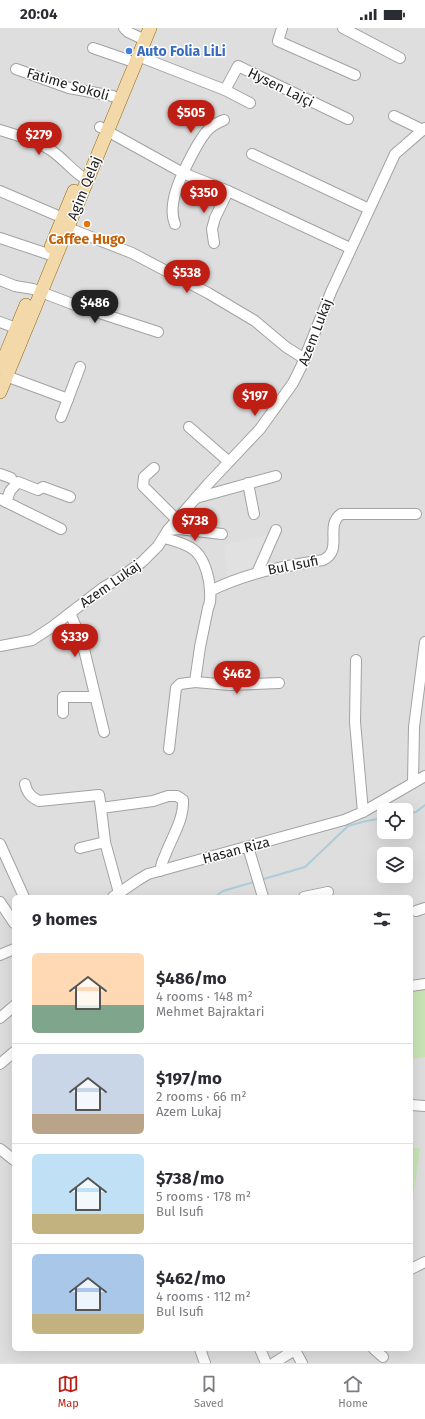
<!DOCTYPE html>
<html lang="en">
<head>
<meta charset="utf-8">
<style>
	body { margin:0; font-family:"Fira Sans",sans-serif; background:#f2f2f3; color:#2b2b33; height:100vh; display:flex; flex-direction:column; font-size:15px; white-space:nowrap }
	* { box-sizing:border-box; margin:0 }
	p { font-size:13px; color:#7c7c81 }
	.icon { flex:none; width:22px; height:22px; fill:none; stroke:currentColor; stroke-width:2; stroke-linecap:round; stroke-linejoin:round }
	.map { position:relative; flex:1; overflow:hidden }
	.sheet { position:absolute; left:12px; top:867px; width:401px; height:456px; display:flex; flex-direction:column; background:#fff; border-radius:6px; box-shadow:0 4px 16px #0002 }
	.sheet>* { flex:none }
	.fabs { position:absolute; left:377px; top:775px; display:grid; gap:8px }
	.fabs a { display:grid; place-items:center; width:36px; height:36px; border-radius:6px; background:#fff; box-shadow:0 4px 16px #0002; font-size:20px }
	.price { position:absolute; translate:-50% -34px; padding:0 9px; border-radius:14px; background:#be1e14; color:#fff; font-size:13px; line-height:26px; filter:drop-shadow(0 1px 2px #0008) }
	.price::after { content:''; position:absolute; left:50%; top:24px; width:12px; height:9px; margin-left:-6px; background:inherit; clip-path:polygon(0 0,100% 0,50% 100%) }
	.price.current { background:#222; color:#fff }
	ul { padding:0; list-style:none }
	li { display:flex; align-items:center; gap:12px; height:100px; padding:0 20px }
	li+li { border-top:1px solid #e1e1e2 }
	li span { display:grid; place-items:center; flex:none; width:112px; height:80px; border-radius:6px; color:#555 }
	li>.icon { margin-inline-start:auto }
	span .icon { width:48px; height:48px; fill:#fffc; stroke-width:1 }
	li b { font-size:17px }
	h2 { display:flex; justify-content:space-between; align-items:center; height:48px; padding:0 20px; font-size:17px }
	.status { display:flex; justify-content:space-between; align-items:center; height:28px; padding:0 20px; background:#fff; direction:ltr }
	.status svg { height:11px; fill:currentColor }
	.tabs { display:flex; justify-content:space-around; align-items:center; height:56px; border-top:1px solid #e1e1e2; background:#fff; font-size:11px; color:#7c7c81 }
	.tabs a { display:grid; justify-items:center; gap:2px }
	.tabs .current { color:#be1e14 }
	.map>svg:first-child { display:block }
	.residential { fill:#dfdede; fill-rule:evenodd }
	.grass { fill:#c9e5b4 }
	.parking { fill:#e1e1e1 }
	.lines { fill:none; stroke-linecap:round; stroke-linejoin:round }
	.stream { stroke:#adccd9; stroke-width:2 }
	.minor-casing { stroke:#a2a2a2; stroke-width:12 }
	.major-casing { stroke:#8f6d0f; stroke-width:14 }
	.minor { stroke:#fff; stroke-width:10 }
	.major { stroke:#f3d8aa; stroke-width:13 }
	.shop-dot { fill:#3f7fe0; stroke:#fff; stroke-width:1.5 }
	.food-dot { fill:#e8710a; stroke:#fff; stroke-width:1.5 }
	.labels { text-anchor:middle; stroke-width:3; stroke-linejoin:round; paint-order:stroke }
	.shop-label { font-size:14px; font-weight:bold; fill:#366cbe; stroke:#fff; text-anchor:start }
	.street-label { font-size:14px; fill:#212121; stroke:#fff }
	.food-label { font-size:14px; font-weight:bold; fill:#c56008; stroke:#fff }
</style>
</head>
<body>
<div class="status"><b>20:04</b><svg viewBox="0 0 49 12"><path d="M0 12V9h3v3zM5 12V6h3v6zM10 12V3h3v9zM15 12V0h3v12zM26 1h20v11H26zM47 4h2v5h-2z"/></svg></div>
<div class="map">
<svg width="425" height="1335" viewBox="0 0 425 1335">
	<rect width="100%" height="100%" fill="#f0eee8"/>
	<path class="residential" d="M0 0H425V1335H0ZM384 782H406V804H384ZM384 826H406V848H384ZM14 869H411V1321H14Z"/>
	<g class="grass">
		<polygon points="425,960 425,1029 411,1031 411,963"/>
		<polygon points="411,1120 420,1120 413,1171 412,1171 411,1202"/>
	</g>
	<polygon class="parking" points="271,506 253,542 227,552 225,517"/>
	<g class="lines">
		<g class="stream">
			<polyline points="406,786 416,784 425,777"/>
			<polyline points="260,852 305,839 348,798 366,793 384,790"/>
			<polyline points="215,869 223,863 254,854"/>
		</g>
		<defs>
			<g id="minor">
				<polyline points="124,0 128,4 145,12"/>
				<polyline points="282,0 278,13 355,47"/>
				<polyline points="343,0 400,30"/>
				<polyline points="93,20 128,32"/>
				<polyline points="138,28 225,62 250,75"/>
				<polyline points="16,41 69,60 113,68 120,72"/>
				<polyline points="225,62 238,38 348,91"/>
				<polyline points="394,88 423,102"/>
				<polyline points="100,99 183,145 228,163 350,220"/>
				<path d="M0 102C16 107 38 113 52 123 65 132 74 145 87 152"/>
				<polyline points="252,126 369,181"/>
				<polyline points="0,163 70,193"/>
				<path d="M175 196C166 174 184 142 194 123 198 116 202 108 208 102 212 97 217 95 224 92"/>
				<polyline points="68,200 132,225 208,265 255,293 286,319 305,331"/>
				<polyline points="0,210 48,226"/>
				<polyline points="214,215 212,201 215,190 228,163"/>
				<polyline points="0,252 15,258 33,261 75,277 158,304"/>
				<polyline points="0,294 16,300"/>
				<polyline points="6,348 68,371 61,389"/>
				<polyline points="68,371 80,339"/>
				<polyline points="189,399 228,433"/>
				<polyline points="154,440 144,449 143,458 177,492"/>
				<polyline points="0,446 11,450"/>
				<polyline points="248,455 254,486"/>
				<polyline points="196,470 276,448"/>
				<polyline points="0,471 61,501"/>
				<polyline points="6,474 10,463 18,454 38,462 43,459 70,469"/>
				<polyline points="168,502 179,501 222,506"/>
				<path d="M164 510C193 517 203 523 209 553 210 562 212 572 208 580L200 619 195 654 180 656 176 660 169 721"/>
				<polyline points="257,545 276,502"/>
				<path d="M210 563C246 545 284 538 323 532 344 522 324 498 341 486H416"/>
				<polyline points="70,585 82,613 104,704"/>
				<polyline points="0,618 32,612 52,599 104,559 118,551 142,534 158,518 168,502 208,456 260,401 293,355 301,339 331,264 395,126 425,100"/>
				<polyline points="356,632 355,694 363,784"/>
				<polyline points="195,654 230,657 279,655"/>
				<polyline points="63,685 63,669 95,669"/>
				<polyline points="413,755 414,699 425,614"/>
				<path d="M25 756C27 765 31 769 39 773L99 767 101 780 153 773 168 768H177L183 772C184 791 173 807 166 825 163 831 161 837 160 843"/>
				<polyline points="101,780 105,814 119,865"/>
				<polyline points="0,816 24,869"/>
				<polyline points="248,819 263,869"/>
				<polyline points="80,820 105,814"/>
				<polyline points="113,869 138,852 148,846 344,792 363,784 425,748"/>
				<polyline points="304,869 328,864"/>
				<polyline points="0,874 14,895"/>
				<polyline points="416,883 425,880"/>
				<polyline points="0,927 14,921"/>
				<polyline points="411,958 425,956"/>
				<polyline points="0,990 14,978"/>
				<polyline points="0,1036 14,1024"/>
				<polyline points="411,1077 425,1078"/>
				<polyline points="0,1121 14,1132"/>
				<polyline points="411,1241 425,1234"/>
				<polyline points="200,1321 205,1335"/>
				<polyline points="260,1321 266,1335"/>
				<polyline points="374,1321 383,1329"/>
				<polyline points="295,1322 302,1335"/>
				<polyline points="274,1335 296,1321"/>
			</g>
			<g id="major">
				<polyline points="51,219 74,163"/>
				<polyline points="0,340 26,277"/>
				<polyline points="0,364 150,0"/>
			</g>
		</defs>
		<use href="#minor" class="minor-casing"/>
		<use href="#major" class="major-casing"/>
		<use href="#minor" class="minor"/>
		<use href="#major" class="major"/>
	</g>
	<circle class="shop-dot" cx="129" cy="23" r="4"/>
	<circle class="food-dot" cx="87" cy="196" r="4"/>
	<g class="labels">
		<g class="shop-label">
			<text x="137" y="28">Auto Folia LiLi</text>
		</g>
		<g class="street-label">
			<text transform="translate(68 56) rotate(16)" y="5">Fatime Sokoli</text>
			<text transform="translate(281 59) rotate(26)" y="5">Hysen Lajçi</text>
			<text transform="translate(84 160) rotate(-68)" y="5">Agim Qelaj</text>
			<text transform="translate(315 304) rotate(-69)" y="5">Azem Lukaj</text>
			<text transform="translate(293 537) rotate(-11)" y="5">Bul Isufi</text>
			<text transform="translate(110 556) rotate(-35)" y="5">Azem Lukaj</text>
			<text transform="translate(236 822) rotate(-15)" y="5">Hasan Riza</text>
		</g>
		<g class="food-label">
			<text x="87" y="216">Caffee Hugo</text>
		</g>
	</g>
</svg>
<div class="fabs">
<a><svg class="icon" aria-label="locate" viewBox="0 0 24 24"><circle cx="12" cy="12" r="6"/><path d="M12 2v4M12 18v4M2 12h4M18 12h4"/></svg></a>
<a><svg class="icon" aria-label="layers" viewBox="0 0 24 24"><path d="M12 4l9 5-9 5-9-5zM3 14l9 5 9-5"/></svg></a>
</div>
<b class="price" style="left:191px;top:106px">$505</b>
<b class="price" style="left:39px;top:128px">$279</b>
<b class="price" style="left:204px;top:186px">$350</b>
<b class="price" style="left:187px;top:266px">$538</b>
<b class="price current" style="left:95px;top:296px">$486</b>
<b class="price" style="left:255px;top:389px">$197</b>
<b class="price" style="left:195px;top:514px">$738</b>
<b class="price" style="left:75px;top:630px">$339</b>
<b class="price" style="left:237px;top:667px">$462</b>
<section class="sheet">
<h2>9 homes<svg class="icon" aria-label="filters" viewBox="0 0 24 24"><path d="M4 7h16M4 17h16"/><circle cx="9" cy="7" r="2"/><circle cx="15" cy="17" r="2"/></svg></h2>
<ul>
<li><span style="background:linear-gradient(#ffd9b3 65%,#7fa58c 0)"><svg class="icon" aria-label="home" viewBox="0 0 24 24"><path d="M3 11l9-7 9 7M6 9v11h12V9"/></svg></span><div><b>$486/mo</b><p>4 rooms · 148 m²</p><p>Mehmet Bajraktari</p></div></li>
<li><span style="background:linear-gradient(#c9d6e8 75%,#b9a48a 0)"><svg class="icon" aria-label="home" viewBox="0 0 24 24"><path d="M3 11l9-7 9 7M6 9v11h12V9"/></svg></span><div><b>$197/mo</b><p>2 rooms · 66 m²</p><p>Azem Lukaj</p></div></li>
<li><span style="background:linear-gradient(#bfe0f5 75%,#c2b280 0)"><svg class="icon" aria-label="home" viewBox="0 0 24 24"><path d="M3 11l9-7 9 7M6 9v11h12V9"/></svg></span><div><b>$738/mo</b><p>5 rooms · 178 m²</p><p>Bul Isufi</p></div></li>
<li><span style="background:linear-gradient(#a9c7e8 75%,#c2b280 0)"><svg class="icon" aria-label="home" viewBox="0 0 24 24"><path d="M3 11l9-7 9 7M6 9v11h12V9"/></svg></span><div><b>$462/mo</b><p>4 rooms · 112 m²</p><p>Bul Isufi</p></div></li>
</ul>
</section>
</div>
<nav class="tabs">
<a class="current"><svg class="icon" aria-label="map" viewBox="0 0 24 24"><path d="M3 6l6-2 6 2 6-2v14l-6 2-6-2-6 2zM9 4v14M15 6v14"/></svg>Map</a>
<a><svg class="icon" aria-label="saved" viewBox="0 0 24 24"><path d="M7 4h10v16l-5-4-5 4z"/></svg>Saved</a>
<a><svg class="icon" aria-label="home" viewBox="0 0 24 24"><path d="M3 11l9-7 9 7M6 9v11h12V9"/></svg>Home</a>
</nav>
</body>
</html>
